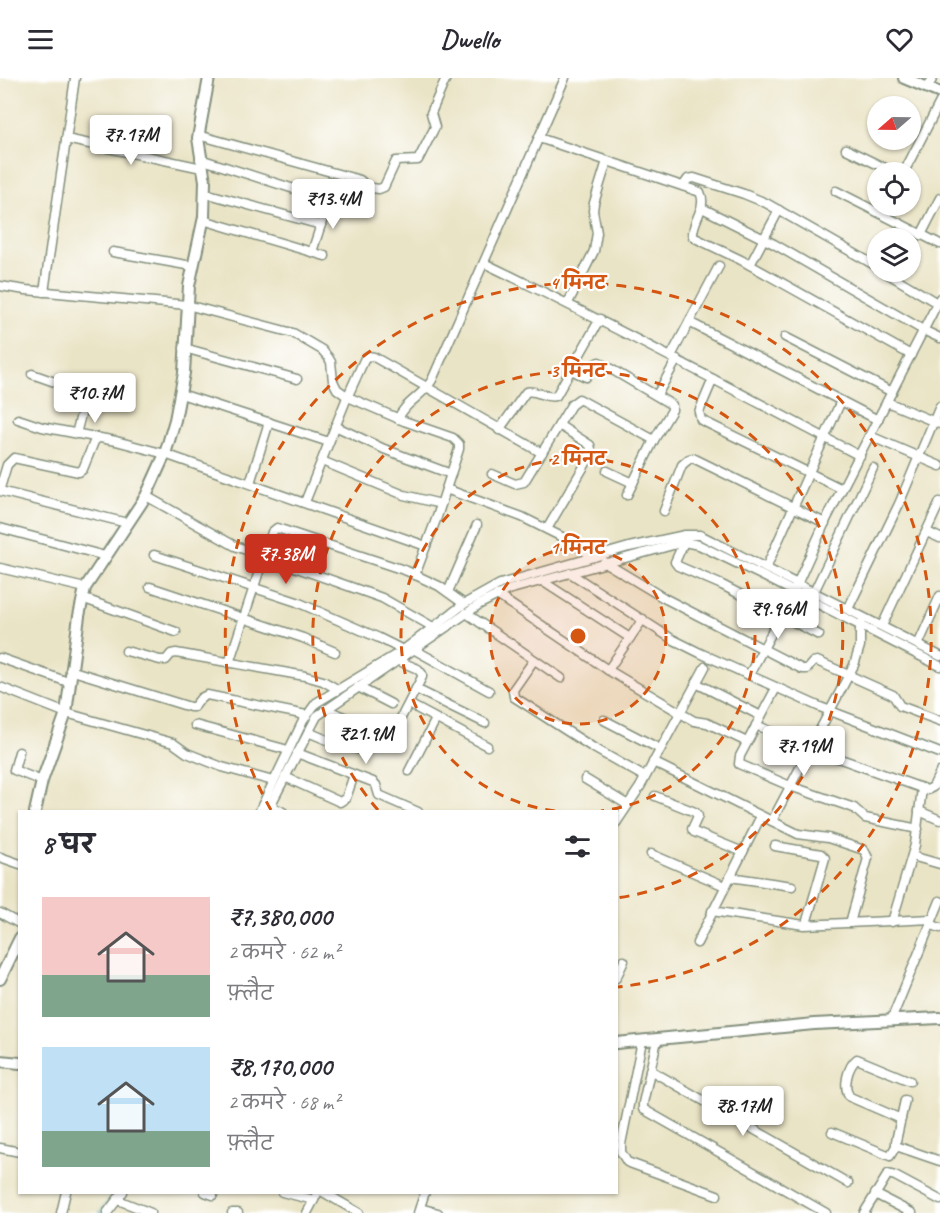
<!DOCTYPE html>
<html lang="hi">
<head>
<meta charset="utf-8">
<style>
	body { margin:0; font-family:Caveat,"Playpen Sans Deva",sans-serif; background:#f2f2f3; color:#2b2b33; height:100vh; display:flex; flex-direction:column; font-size:22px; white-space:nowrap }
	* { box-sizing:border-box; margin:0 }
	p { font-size:20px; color:#7c7c81 }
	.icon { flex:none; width:33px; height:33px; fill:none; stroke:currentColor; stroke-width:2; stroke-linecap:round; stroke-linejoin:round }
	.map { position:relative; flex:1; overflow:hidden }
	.drawer { position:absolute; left:18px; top:732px; width:600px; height:384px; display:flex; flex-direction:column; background:#fff; border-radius:0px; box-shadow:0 2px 4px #0004 }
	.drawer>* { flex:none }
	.needle { width:39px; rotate:250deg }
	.tools { position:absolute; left:867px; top:18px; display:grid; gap:12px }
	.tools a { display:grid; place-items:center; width:54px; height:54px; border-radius:50%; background:#fff; box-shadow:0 2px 4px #0004; font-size:30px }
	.price { position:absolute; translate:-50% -51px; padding:0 14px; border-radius:6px; background:#fff; color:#222; font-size:20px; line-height:39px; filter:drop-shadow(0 2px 3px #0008) }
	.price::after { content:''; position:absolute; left:50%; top:36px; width:18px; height:14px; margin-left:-9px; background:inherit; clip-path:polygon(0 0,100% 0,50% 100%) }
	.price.current { background:#c8321e; color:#fff }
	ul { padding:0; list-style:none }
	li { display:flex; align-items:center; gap:18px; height:150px; padding:0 24px }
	li span { display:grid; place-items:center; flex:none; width:168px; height:120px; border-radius:0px; color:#555 }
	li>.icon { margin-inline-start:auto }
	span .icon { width:72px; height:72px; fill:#fffc; stroke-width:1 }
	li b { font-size:26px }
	h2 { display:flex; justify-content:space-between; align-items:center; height:72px; padding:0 24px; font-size:26px }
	header { display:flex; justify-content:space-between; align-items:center; height:78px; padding:0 24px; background:#fff; font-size:27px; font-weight:800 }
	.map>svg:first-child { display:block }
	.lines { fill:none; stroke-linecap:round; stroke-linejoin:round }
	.stream { stroke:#45b1c2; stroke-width:2 }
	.minor-casing { stroke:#84907d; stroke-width:11 }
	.tertiary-casing { stroke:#84907d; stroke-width:14 }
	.minor { stroke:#fff; stroke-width:8 }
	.tertiary { stroke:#fff; stroke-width:10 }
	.ring { fill:none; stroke:#d45610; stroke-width:3; stroke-dasharray:10 8 }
	.centre { fill:#d45610; stroke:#fff; stroke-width:3 }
	.ring-label { font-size:18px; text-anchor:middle; font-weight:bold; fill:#d45610; stroke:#fff; stroke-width:4.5; stroke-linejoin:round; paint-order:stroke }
</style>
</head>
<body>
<header><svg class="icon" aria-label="menu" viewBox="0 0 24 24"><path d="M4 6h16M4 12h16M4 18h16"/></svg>Dwello<svg class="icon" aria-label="heart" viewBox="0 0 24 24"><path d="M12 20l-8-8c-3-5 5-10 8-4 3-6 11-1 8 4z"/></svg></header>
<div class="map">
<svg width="940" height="1135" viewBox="0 0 940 1135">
	<rect width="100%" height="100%" fill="#fff"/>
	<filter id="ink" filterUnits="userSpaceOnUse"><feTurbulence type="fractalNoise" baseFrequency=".0167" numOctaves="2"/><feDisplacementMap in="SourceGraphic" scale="12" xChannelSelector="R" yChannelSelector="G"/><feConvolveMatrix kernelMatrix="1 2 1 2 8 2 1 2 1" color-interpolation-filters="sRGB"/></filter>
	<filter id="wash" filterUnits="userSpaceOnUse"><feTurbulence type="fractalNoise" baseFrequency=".008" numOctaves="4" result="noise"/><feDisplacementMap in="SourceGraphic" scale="24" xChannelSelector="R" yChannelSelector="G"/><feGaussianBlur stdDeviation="1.35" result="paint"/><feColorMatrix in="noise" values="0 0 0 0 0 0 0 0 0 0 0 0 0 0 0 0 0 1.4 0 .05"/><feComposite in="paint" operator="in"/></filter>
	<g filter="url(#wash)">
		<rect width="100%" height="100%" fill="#eae4c6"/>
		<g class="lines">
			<g class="stream">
				<polyline points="588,486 655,468"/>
				<polyline points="298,663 315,633 352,609"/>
				<polyline points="100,1135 116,1114"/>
			</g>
		</g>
	</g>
	<g filter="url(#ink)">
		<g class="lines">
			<defs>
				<g id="minor">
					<polyline points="927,10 933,0"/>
					<polyline points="198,57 360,102 366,108"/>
					<path d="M539 60 700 114C708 130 691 143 693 159L741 182 911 277"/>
					<polyline points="66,61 202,90"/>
					<polyline points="846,71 893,94"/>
					<polyline points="200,81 329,122 350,128 355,127 365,109 379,111 384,109 396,83 418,82 435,49 431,35 446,0"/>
					<polyline points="904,94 940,24"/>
					<polyline points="683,108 688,101 694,100 744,116 766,125 878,189"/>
					<polyline points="836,113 940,166"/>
					<polyline points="205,115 321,147"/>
					<polyline points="702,130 774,166 923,252 940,260"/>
					<polyline points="203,142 325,178"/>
					<polyline points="921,157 940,120"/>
					<polyline points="113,174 192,188"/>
					<polyline points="312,174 329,122"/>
					<path d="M484 185C611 246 735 313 860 378"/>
					<polyline points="750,187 779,132"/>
					<polyline points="885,194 937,225"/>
					<polyline points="0,208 26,212 187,227 293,255 322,272 328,279 331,284 333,303 337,311 348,319 404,343 453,360 459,366 459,371 437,439 415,497"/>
					<polyline points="44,214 75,0"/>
					<polyline points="568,225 594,173 597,155 593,133 594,125 607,83"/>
					<polyline points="689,244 878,342"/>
					<polyline points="785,259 892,314"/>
					<polyline points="184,270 297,301"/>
					<polyline points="671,278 719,188"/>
					<polyline points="571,292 586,299 595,286 599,284 672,327 672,332 654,362 627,417"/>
					<polyline points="32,296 83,314 85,321 76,356"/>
					<polyline points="713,301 699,334 701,342 842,411"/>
					<polyline points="181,316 329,364"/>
					<polyline points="657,317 677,281"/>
					<polyline points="887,324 940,346"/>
					<polyline points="18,341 42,349 116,363 165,376 426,468"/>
					<path d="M398 341C406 323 422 319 432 302L565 0"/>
					<polyline points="335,348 384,371 451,396"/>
					<path d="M499 352 526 314C537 311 545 321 556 318L600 241"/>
					<polyline points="870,358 940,388"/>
					<polyline points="322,383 404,417 441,426"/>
					<polyline points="607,393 633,405"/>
					<polyline points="492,396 515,406 524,404 571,327 579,321 654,362"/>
					<polyline points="250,405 269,344"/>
					<polyline points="0,410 7,387 14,380 79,394 83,391 96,359"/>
					<polyline points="446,411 522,439 564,460 594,479"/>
					<polyline points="0,413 127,445"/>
					<polyline points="146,418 235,468 382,520 433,549"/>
					<polyline points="305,424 346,322 365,280 368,278 374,279 542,375"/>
					<polyline points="664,433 682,387 689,381 693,380 825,445"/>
					<polyline points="0,450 105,478"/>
					<polyline points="547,451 592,375 590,367 559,347"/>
					<polyline points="927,454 940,460"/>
					<polyline points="684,464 675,484 678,488 722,507 819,557"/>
					<polyline points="154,477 297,524 379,560 403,572"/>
					<polyline points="604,484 664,520 802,591 807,591 813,584 817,583 893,617 900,628 940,643"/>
					<polyline points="0,490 85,510"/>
					<polyline points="766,490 841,323"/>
					<polyline points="570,495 672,561 700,575 820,629 940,675"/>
					<polyline points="542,503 630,560"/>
					<polyline points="150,509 303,560 335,574"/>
					<polyline points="448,514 477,447"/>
					<polyline points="814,514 873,390"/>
					<polyline points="497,517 608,592 694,643 707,645 747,664"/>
					<polyline points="82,520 176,554"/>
					<polyline points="848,531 899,426 940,328"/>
					<polyline points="466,535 561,600"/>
					<polyline points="882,548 940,424"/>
					<polyline points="918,567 940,518"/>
					<polyline points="415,572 489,613"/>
					<polyline points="126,573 160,582 166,582 171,576 176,575 305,598 323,603 337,611"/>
					<polyline points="0,580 68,604"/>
					<polyline points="534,582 513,612 514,619 592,669 645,699"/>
					<polyline points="229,585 272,454 277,450 407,493 439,508 464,526"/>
					<polyline points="70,592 190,629 194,629 201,620 207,617 306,637"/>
					<polyline points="608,592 643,541"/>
					<polyline points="749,597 794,513 826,442 940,220"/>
					<polyline points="696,605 761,638"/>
					<polyline points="0,609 66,635 173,665 187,675 222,689 273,703"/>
					<polyline points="358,609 391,626"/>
					<polyline points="776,610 740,678 739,686 790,708 854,730 865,740 918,751"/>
					<polyline points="416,611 485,645"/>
					<polyline points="409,626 487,668"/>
					<polyline points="325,631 363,647"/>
					<polyline points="604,642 660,671"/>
					<polyline points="195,647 288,672"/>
					<polyline points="756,647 810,670 927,712 933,709 940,694"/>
					<polyline points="308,654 339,667 358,671"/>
					<polyline points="388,665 422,599 422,596 418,591 399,583"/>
					<polyline points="19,674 14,692 42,703"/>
					<polyline points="297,675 373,704 376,707 379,717 418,734"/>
					<polyline points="653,684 798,756 828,760 864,772 868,780 850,845"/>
					<polyline points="409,693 436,641"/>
					<polyline points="285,699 340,724 346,720 354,697"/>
					<polyline points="585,701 628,727"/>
					<polyline points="655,718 695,734 698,738 692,751 694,754 743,774"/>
					<polyline points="270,727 283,734"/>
					<polyline points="919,733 940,742"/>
					<polyline points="259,734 303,643 316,625 402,573 464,526 500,506 629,469 685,457 700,457 940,578"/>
					<polyline points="267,734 317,638 480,526 508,512 684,464 699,467 763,498 940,588"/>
					<polyline points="772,743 854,587 860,568 860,548 862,544"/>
					<polyline points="616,745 640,709 705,589"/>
					<polyline points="775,768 821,776 825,780 806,846"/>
					<polyline points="651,776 725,808"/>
					<polyline points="912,778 940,786"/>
					<polyline points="0,779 20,786"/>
					<polyline points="730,799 792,808"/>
					<polyline points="712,833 804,847 932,841"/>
					<polyline points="0,835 20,846"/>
					<polyline points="892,844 915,767 922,710"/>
					<polyline points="930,846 940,850"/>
					<polyline points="697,865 761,738"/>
					<polyline points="616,900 624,883"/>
					<polyline points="892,940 940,823"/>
					<polyline points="657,962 643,1025 643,1031 826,1135"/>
					<polyline points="642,963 621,1066 621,1074 627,1084 717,1117"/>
					<polyline points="650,992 848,1105"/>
					<polyline points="905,1022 896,1063 896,1068 940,1083"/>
					<path d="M901 1041 850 1019C842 1009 848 988 857 981L910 1003"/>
					<polyline points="832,1054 890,1078 896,1068"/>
					<polyline points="0,1070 20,1074"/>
					<polyline points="205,1114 213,1117"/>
					<polyline points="282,1114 314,1122"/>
					<polyline points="323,1114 359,1135"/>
					<polyline points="875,1116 912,1135"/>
					<polyline points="118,1122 151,1135"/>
					<polyline points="420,1130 438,1135"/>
					<polyline points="61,1135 66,1114"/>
					<polyline points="107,1135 123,1114"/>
					<polyline points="232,1135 238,1135"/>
					<polyline points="307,1135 318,1114"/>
					<polyline points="418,1135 425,1114"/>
					<polyline points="864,1135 888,1096 895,1098 940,1122"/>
				</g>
				<g id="tertiary">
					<polyline points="904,0 940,15"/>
					<polyline points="35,734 42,703 66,635 79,538 85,510 146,418 165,376 175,342 184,295 189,208 204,139 205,103 198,60 209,0"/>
					<polyline points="0,901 20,860"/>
					<polyline points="616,965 814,946 940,940"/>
					<polyline points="0,983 20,985"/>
				</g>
			</defs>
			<use href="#minor" class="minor-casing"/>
			<use href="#tertiary" class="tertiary-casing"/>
			<use href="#minor" class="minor"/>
			<use href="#tertiary" class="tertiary"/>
		</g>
	</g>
	<circle cx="578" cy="558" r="88" fill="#d45610" fill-opacity=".12"/>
	<g class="ring">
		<circle cx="578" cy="558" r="88"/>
		<path d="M555 733A177 177 0 1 1 601 733"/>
		<path d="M378 732A265 265 0 1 1 617 820"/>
		<path d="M271 732A353 353 0 1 1 618 909"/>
	</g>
	<circle cx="578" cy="558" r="9" class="centre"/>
	<g class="ring-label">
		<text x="578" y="211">4 मिनट</text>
		<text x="578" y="299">3 मिनट</text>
		<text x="578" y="387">2 मिनट</text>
		<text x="578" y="476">1 मिनट</text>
	</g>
</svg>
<div class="tools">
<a><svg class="needle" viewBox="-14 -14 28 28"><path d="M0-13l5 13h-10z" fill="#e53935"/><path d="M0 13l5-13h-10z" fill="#7c7c81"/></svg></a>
<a><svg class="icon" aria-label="locate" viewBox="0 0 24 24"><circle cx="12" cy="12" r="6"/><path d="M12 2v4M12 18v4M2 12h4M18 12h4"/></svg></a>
<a><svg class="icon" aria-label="layers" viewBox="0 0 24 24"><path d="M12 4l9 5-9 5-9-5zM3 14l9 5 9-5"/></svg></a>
</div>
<b class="price" style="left:131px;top:88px">₹7.17M</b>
<b class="price" style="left:333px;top:152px">₹13.4M</b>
<b class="price" style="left:95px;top:346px">₹10.7M</b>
<b class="price current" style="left:286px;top:507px">₹7.38M</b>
<b class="price" style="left:778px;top:562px">₹9.96M</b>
<b class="price" style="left:366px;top:687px">₹21.9M</b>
<b class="price" style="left:804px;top:699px">₹7.19M</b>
<b class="price" style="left:743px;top:1059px">₹8.17M</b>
<section class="drawer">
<h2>8 घर<svg class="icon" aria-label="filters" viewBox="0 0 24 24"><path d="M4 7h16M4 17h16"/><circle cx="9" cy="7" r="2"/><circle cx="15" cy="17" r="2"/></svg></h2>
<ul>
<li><span style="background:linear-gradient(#f6c9c9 65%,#7fa58c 0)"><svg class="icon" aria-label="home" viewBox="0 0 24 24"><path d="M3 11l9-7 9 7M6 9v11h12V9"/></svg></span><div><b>₹7,380,000</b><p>2 कमरे · 62 m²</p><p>फ़्लैट</p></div></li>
<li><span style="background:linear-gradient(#bfe0f5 70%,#7fa58c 0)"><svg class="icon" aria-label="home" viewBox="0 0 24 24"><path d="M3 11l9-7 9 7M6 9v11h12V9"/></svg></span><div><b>₹8,170,000</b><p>2 कमरे · 68 m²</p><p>फ़्लैट</p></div></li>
</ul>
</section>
</div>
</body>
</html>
